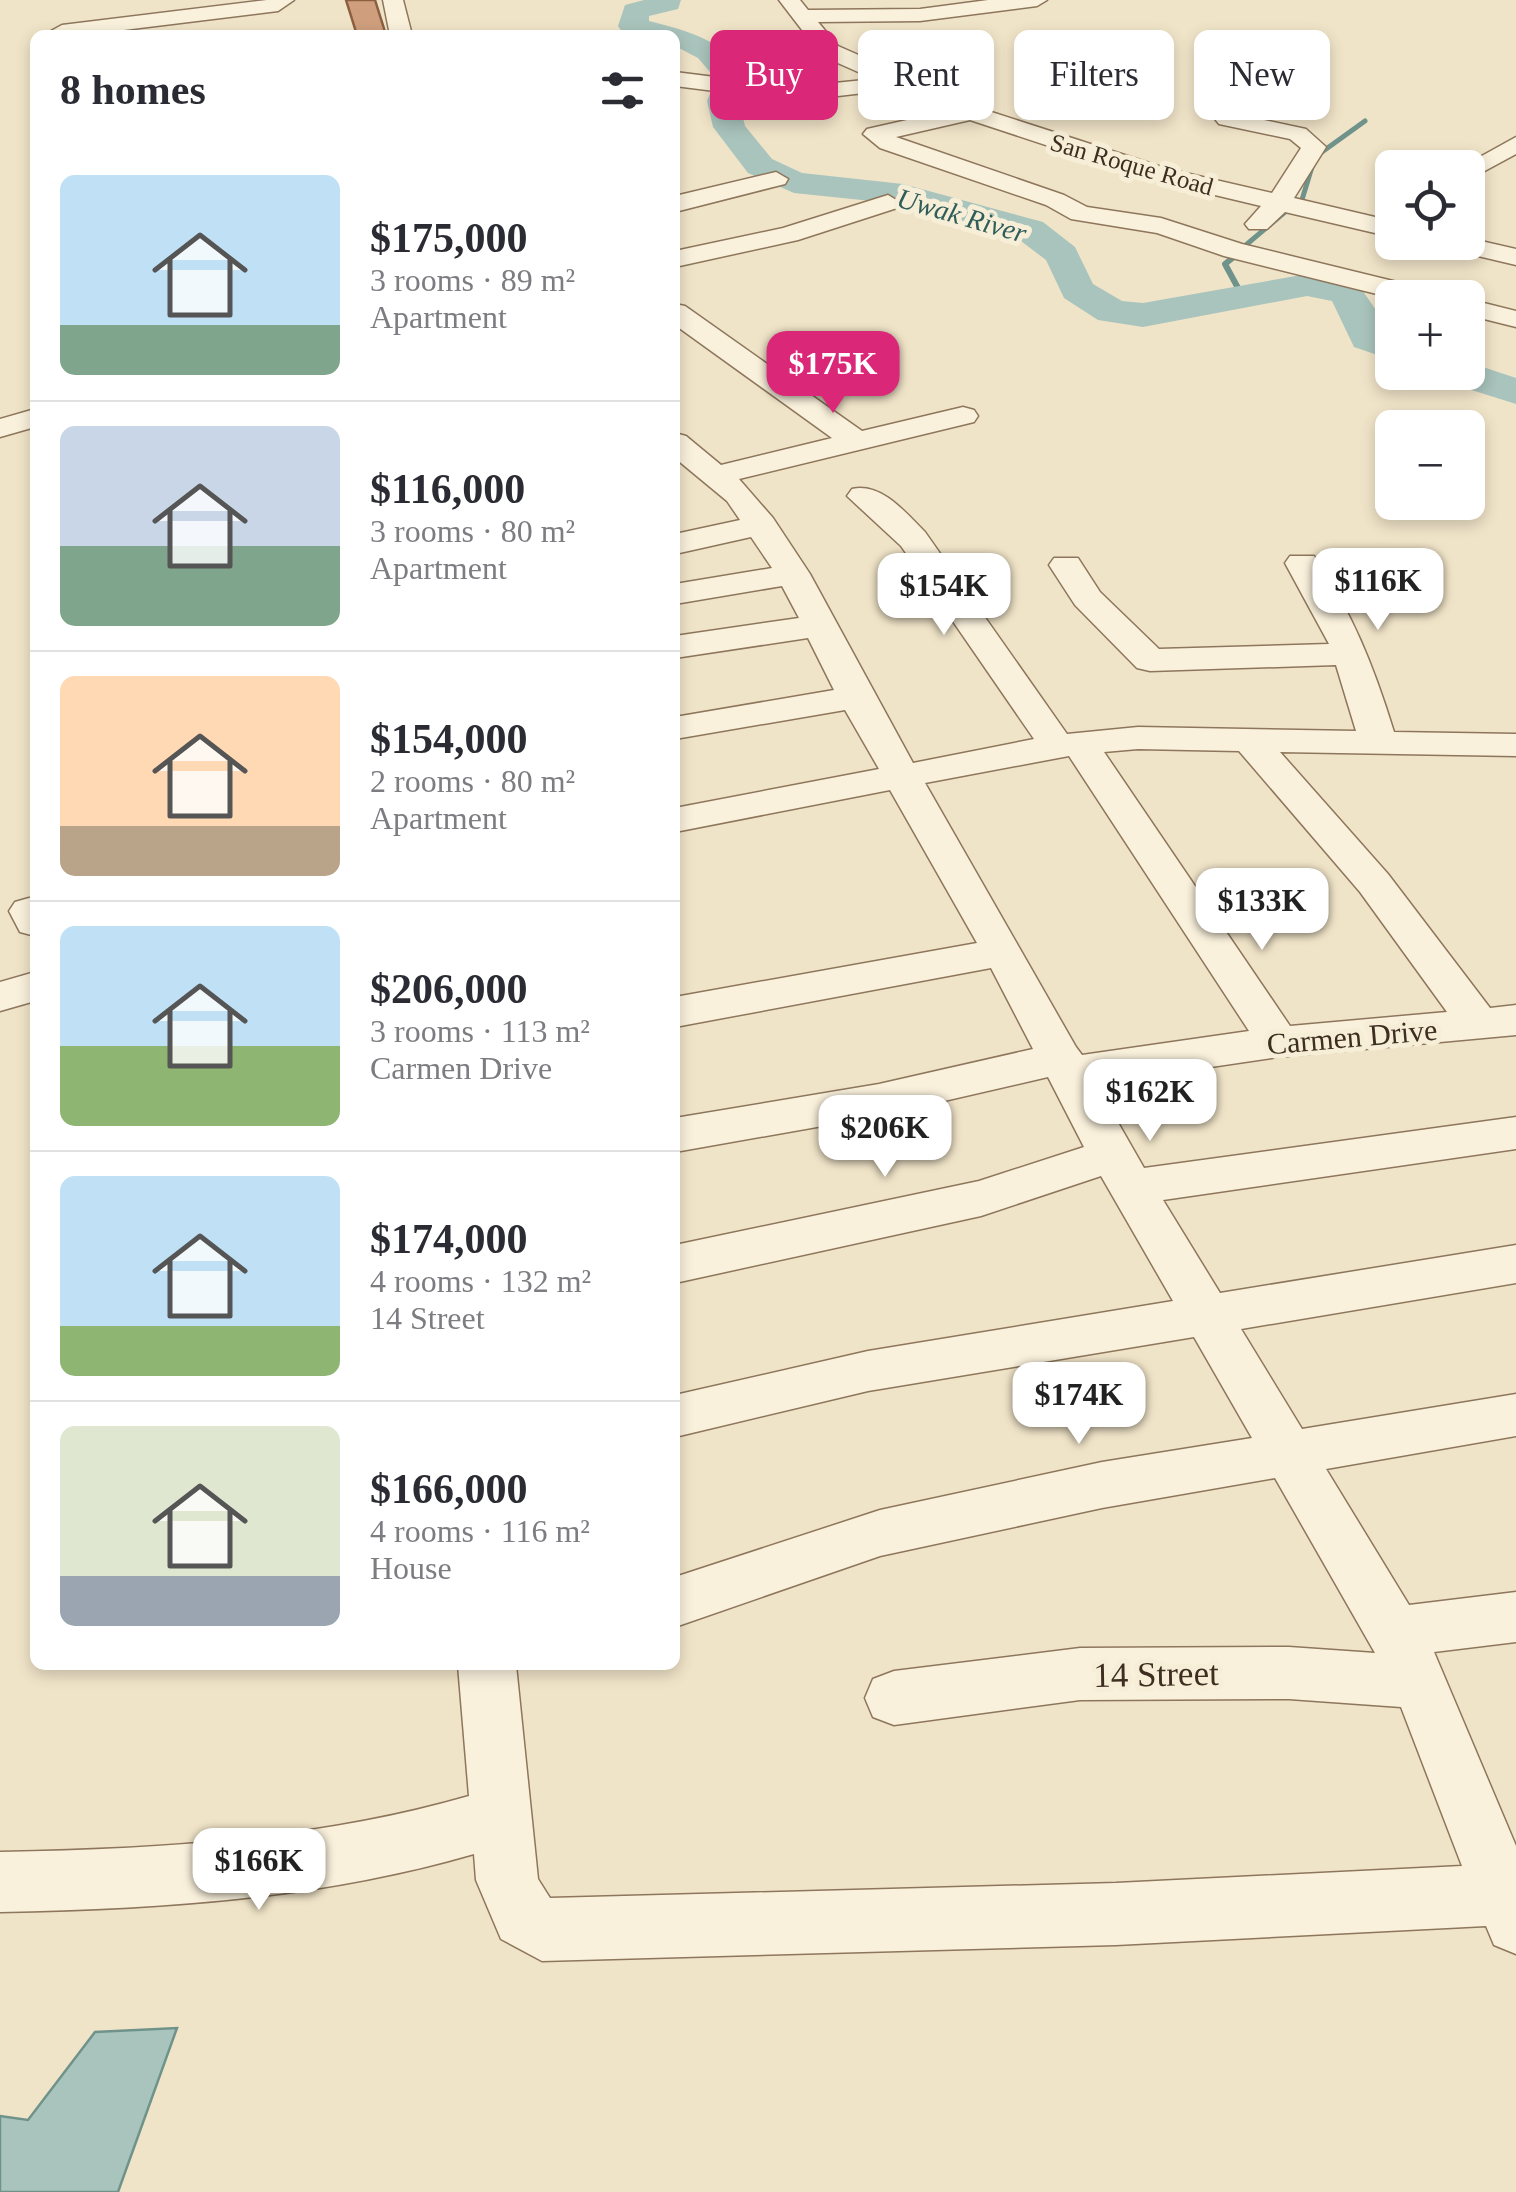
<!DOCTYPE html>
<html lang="en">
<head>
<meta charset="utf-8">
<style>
	body { margin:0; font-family:"Times New Roman",serif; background:#f2f2f3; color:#2b2b33; height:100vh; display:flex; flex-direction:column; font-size:38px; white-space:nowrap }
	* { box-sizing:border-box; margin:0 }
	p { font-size:32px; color:#7c7c81 }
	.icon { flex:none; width:55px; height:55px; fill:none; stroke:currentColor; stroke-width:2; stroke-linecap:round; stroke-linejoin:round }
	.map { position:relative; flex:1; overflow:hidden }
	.drawer { position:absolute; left:30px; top:30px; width:650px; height:1640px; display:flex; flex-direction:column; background:#fff; border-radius:15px; box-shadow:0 5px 15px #0003 }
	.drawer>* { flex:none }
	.hud { position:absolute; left:710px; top:30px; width:655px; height:90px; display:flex; gap:20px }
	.fabs { position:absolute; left:1375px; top:150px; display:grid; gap:20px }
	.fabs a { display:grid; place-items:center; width:110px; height:110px; border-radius:15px; background:#fff; box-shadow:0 5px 15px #0003; font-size:50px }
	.price { position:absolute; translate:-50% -85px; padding:0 22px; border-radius:20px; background:#fff; color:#222; font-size:32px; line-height:65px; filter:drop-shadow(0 2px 5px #0008) }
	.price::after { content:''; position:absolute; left:50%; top:60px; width:30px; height:22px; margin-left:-15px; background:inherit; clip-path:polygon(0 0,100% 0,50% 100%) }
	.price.active { background:#db2777; color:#fff }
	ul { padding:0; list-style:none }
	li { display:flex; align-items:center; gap:30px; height:250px; padding:0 30px }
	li+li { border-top:2px solid #e1e1e2 }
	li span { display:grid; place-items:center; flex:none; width:280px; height:200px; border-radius:15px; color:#555 }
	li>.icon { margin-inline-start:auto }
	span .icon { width:120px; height:120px; fill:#fffc; stroke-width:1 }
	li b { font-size:42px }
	h2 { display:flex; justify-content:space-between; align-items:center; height:120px; padding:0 30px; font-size:42px }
	.pill { padding:0 35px; border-radius:15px; background:#fff; box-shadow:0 5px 15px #0003; font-size:35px; line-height:90px }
	.pill.active { background:#db2777; color:#fff }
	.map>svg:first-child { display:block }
	.water { fill:#a9c4bc; stroke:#6f938a; stroke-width:2.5 }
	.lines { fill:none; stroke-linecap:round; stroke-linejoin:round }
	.stream-far1 { stroke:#6f938a; stroke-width:5 }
	.stream { stroke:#6f938a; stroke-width:6 }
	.river { fill:#a9c4bc; fill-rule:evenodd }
	.building { fill:#cf9f7d; stroke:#8d5f41; stroke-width:2.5 }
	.minor-casing { stroke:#8d765c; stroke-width:3 }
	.minor { fill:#faf1dc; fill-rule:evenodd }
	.labels { text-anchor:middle; stroke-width:10; stroke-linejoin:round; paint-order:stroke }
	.far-street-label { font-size:25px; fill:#3d2e20; stroke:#f7eed8 }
	.far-water-label { font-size:28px; font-style:italic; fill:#2f5d5a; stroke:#f7eed8 }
	.street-label { font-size:30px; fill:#3d2e20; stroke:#f7eed8 }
	.near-street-label { font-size:35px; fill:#3d2e20; stroke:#f7eed8 }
</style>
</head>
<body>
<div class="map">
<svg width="1516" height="2192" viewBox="0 0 1516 2192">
	<rect width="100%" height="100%" fill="#f0e4c8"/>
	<polygon class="water" points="177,2028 118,2192 0,2192 0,2116 28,2120 95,2032"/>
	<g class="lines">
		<g class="stream-far1">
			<polyline points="1301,203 1315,157 1365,121"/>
			<polyline points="1240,250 1285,212"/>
			<polyline points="1232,258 1238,253"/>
		</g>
		<polyline class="stream" points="1235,256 1225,264 1238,288"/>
		<g class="river">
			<path d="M644 0H681L678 9 649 16V21C691 32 723 39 748 79L739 101 745 126 772 159 802 173 903 184 1043 222 1075 247 1093 284 1122 301 1143 303 1307 274 1358 284 1378 313 1385 332 1392 335V360L1354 347 1332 301 1307 296 1143 327 1098 320 1064 298 1046 260 1017 238 900 204 794 193 748 173 713 127 707 101 716 79 698 58 675 46V35L622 32 618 26 625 5Z"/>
			<polygon points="1468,362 1516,378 1516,404 1443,381 1437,372 1468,372"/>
		</g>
	</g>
	<polygon class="building" points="346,0 375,0 386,35 357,35"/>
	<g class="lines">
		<defs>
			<g id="minor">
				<polygon points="267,0 294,0 278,11 83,35 54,35 51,31 62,25"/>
				<polygon points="383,0 403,0 412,35 390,35"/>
				<polygon points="779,0 800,0 808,10 920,9 988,0 1047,0 1037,6 920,21 818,22 838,46 979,108 1168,169 1272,193 1301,148 1290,139 1219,124 1215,119 1227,112 1306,129 1326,147 1294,198 1392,221 1392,237 1285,212 1267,229 1249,229 1245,224 1261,206 1152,180 970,120 896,137 1064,195 1087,207 1161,218 1242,244 1438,292 1441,298 1393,298 1224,256 1157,233 1071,219 1046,205 880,148 863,134 867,129 947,111 898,89 795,101 675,86 675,72 795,87 874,79 822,56"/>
				<polygon points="1516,137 1516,154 1468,180 1468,168 1460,168"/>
				<polygon points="776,172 788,179 785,184 675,212 675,196"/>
				<polygon points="888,195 901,203 897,208 798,240 675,267 675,251 783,228"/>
				<polygon points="1468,238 1516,249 1516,265 1444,248 1440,242 1468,242"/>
				<polygon points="1468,299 1516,311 1516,327 1468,315"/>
				<path d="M675 304 685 306 862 431 963 407 974 410 978 416 974 422 739 479 773 518 810 574 913 763 1034 739 901 546 847 496 852 489C881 482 906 513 925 532L1067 734 1138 727 1356 731 1336 665 1150 671 1137 668 1075 605 1049 565 1054 558H1078L1100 592 1159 649 1329 644 1285 563 1290 556H1314C1352 612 1374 667 1394 732L1516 734V756L1280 752 1388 874 1490 1008 1516 1005V1035L1278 1057 1096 1084 1144 1168 1516 1117V1149L1163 1200 1220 1293 1516 1245V1283L1241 1329 1302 1429 1516 1394V1436L1326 1469 1409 1605 1516 1592V1642L1434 1652 1516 1846V1954L1494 1945 1486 1926 1116 1945 542 1961 501 1939 476 1880 474 1854C319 1899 160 1909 0 1912V1852C158 1849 316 1840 469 1796L458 1665H516L538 1879 550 1898 1116 1883 1462 1866 1401 1707 1289 1699 1080 1700 894 1725 873 1717 865 1698 873 1679 894 1671 1080 1648 1289 1647 1375 1653 1275 1478 1102 1508 880 1556 675 1627V1577L880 1510 1102 1462 1252 1438 1194 1337 868 1391 675 1437V1395L868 1351 1173 1301 1101 1176 981 1216 675 1283V1245L979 1181 1084 1147 1048 1077 879 1116 675 1152V1118L879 1084 1033 1049 991 968 675 1027V997L977 943 890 790 675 832V808L879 769 845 710 675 739V717L834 690 808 638 675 658V636L799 618 782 586 675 604V584L772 568 751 537 675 554V534L740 520 727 501 675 458V433L686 436 721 465 832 438 675 325ZM1138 749 1239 751 1360 892 1447 1012 1290 1026 1104 752ZM1069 756 1249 1031 1082 1055 1076 1047 925 783Z"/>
				<polygon points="35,409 35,427 0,437 0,419"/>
				<polygon points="29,898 35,899 35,936 20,932 9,911 15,902"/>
				<polygon points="35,972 35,1001 0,1011 0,982"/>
			</g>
		</defs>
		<use href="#minor" class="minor-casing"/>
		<use href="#minor" class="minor"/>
	</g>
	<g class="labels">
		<g class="far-street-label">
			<text transform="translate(1132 164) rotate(16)" y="9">San Roque Road</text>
		</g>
		<g class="far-water-label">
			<text transform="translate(962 215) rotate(16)" y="10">Uwak River</text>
		</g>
		<g class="street-label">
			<text transform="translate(1352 1037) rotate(-5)" y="10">Carmen Drive</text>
		</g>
		<g class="near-street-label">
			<text transform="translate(1156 1674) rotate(-1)" y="12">14 Street</text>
		</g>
	</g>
</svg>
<div class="fabs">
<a><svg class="icon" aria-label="locate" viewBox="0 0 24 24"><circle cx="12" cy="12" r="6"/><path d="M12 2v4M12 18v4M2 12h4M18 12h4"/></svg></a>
<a>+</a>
<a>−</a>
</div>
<b class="price active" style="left:833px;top:416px">$175K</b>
<b class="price" style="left:1378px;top:633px">$116K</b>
<b class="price" style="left:944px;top:638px">$154K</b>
<b class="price" style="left:1262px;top:953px">$133K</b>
<b class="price" style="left:1150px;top:1144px">$162K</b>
<b class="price" style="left:885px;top:1180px">$206K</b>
<b class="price" style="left:1079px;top:1447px">$174K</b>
<b class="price" style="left:259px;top:1913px">$166K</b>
<div class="hud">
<a class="pill active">Buy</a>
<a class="pill">Rent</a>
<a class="pill">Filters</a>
<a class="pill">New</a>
</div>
<section class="drawer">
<h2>8 homes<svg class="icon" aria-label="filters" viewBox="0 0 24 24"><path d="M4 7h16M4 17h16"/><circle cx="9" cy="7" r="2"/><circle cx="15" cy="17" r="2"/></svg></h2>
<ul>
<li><span style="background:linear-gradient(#bfe0f5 75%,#7fa58c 0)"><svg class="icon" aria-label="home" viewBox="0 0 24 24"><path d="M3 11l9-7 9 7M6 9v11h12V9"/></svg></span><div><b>$175,000</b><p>3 rooms · 89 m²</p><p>Apartment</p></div></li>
<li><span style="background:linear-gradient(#c9d6e8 60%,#7fa58c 0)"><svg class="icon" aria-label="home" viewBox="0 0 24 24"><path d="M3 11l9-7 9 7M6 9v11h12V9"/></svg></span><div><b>$116,000</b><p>3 rooms · 80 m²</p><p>Apartment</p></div></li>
<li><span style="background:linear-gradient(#ffd9b3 75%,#b9a48a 0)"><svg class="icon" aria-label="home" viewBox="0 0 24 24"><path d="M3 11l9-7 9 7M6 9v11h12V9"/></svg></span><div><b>$154,000</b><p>2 rooms · 80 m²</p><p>Apartment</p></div></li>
<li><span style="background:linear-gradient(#bfe0f5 60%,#8fb573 0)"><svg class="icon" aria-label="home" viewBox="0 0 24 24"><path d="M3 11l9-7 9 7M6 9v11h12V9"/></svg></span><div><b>$206,000</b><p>3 rooms · 113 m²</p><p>Carmen Drive</p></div></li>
<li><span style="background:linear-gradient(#bfe0f5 75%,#8fb573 0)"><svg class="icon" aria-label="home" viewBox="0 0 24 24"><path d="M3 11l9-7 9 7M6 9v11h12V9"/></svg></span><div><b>$174,000</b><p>4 rooms · 132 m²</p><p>14 Street</p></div></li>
<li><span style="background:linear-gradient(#dfe7d0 75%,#9aa5b1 0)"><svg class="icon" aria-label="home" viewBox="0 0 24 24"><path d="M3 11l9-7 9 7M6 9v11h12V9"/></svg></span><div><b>$166,000</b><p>4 rooms · 116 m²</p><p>House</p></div></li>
</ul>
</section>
</div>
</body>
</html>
